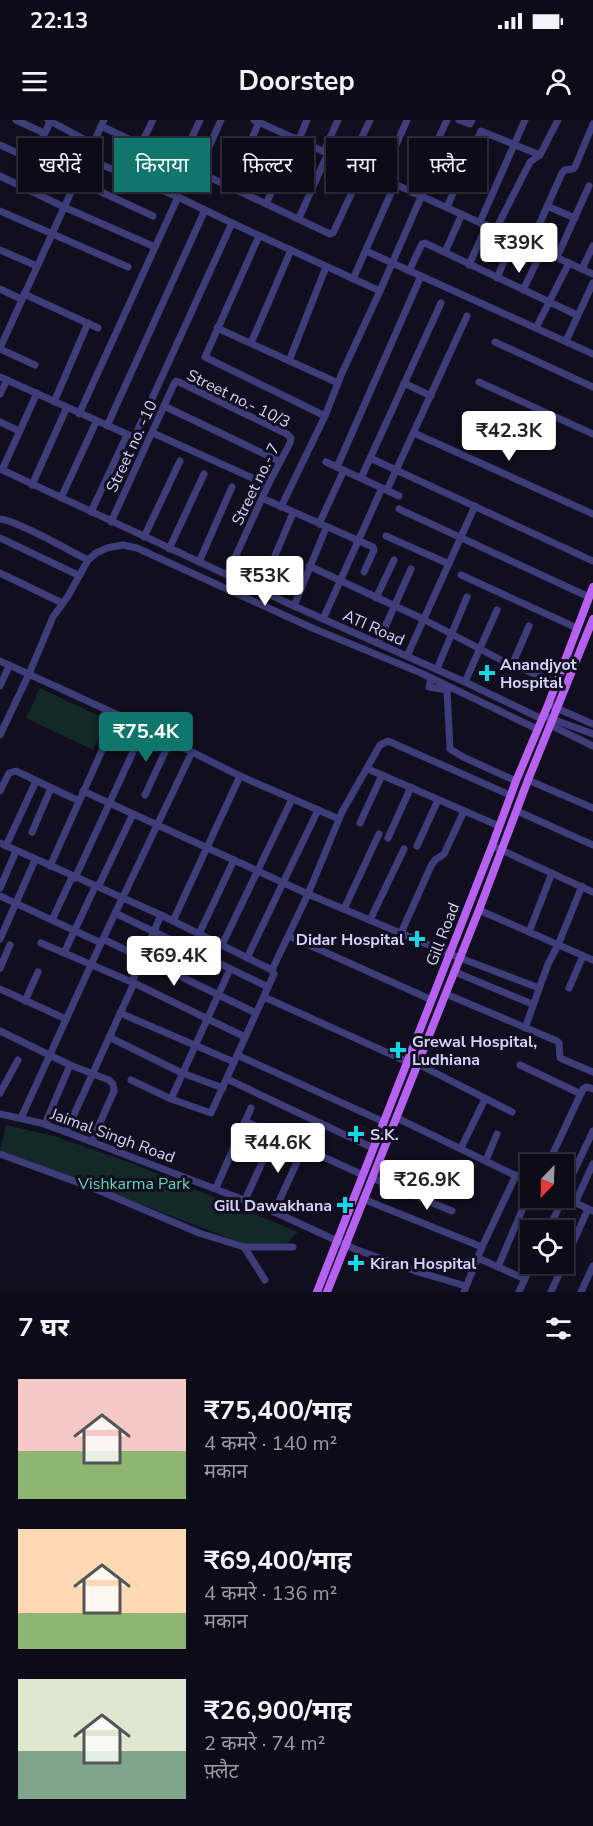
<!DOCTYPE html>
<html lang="hi">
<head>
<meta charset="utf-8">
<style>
	body { margin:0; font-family:"Nunito Sans","Noto Sans Devanagari",sans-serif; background:#1b1924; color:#f1f3f6; height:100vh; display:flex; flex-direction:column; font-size:22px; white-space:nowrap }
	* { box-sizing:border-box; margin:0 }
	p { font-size:20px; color:#9a9ba1 }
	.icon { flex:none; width:33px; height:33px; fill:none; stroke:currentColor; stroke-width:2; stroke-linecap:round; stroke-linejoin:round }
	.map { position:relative; height:1172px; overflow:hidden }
	.side { display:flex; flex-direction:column; background:#0d0b17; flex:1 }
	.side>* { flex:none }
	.hud { position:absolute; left:18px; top:18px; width:558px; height:54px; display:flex; gap:12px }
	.needle { width:39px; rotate:203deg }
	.tools { position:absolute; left:520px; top:1034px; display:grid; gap:12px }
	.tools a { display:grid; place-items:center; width:54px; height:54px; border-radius:0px; background:#0d0b17; box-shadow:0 3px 9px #0003,0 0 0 2px #2d2b36; font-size:30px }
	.price { position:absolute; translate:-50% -51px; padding:0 14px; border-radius:6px; background:#fff; color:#222; font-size:20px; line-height:39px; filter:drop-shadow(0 2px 3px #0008) }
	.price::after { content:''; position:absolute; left:50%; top:36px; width:18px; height:14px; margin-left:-9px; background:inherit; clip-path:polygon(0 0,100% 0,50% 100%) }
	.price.on { background:#0f766e; color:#fff }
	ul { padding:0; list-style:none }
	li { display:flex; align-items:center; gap:18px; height:150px; padding:0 18px }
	li span { display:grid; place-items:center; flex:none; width:168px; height:120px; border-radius:0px; color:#555 }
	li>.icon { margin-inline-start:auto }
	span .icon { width:72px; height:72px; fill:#fffc; stroke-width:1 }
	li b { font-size:26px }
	h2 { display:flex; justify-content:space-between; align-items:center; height:72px; padding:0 18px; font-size:26px }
	.tag { padding:0 21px; border-radius:0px; background:#0d0b17; box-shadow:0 3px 9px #0003,0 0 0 2px #2d2b36; font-size:21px; line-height:54px }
	.tag.on { background:#0f766e; color:#fff }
	.status { display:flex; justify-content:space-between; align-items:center; height:42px; padding:0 30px; background:#0d0b17; direction:ltr }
	.status svg { height:16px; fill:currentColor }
	header { display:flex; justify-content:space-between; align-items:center; height:78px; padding:0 18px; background:#0d0b17; font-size:27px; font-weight:700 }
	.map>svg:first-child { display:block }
	.green { fill:#122927 }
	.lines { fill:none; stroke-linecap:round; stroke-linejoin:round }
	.minor { stroke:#3e3d7a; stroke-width:7 }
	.major { stroke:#b761f2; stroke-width:8 }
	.poi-dot { fill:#13d7e4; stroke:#110f1f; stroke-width:2 }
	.labels { text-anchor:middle; stroke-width:6; stroke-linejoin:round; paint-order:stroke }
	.street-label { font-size:16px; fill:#d4d1fb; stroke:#110f1f }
	.poi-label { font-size:16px; font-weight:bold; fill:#d4d1fb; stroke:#110f1f; text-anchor:start }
	.park-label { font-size:16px; fill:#63d4b4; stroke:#110f1f }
</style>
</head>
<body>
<div class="status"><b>22:13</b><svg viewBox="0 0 49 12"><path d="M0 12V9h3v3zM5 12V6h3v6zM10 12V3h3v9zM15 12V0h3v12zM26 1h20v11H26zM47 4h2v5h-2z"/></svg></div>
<header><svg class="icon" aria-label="menu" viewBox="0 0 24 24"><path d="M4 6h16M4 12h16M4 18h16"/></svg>Doorstep<svg class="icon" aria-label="person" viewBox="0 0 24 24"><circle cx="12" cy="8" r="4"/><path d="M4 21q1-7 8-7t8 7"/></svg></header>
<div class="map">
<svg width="593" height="1172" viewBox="0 0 593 1172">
	<rect width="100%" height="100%" fill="#110f1f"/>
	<g class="green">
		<polygon points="40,568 107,600 93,630 26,598"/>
		<polygon points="6,1005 54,1016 134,1044 298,1112 287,1123 244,1124 0,1030"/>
	</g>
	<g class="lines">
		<g class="minor">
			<polyline points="16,0 44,13"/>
			<polyline points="48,0 93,24"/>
			<polyline points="254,0 593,154"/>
			<polyline points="459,0 470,4 472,0"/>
			<polyline points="101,6 330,114 333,113 363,49"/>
			<polyline points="299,19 307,0"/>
			<polyline points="141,24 153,0"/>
			<polyline points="0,25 153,96"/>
			<polyline points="324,31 338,0"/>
			<polyline points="86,38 178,77 232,103 380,171"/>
			<polyline points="350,42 370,0"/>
			<polyline points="198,52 221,0"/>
			<polyline points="0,56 64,87 155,127"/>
			<polyline points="382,57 407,0"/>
			<polyline points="20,66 50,2"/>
			<polyline points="231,68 259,2"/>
			<polyline points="167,72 200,0"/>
			<polyline points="413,73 447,0"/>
			<polyline points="266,84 296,18"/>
			<polyline points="547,86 575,98"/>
			<polyline points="447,87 481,11 540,35"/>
			<polyline points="0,91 128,147"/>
			<polyline points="299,98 328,33"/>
			<polyline points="480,102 525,0"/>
			<polyline points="496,109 528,46 530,42 540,35 558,0"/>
			<polyline points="259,116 205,237 325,296"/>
			<polyline points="530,125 562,53 565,50 573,49 575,47 593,4"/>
			<polyline points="0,130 37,146"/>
			<polyline points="366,131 593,234"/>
			<polyline points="445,132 462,94"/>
			<polyline points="557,137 589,66"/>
			<polyline points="469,145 487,105"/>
			<polyline points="582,149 593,126"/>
			<polyline points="409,151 422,124 425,123 577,195"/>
			<polyline points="497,158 514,118"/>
			<polyline points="353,159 395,64"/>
			<polyline points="0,169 21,179"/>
			<polyline points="523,170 542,131"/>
			<polyline points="24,174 98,208"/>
			<polyline points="217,208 338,263"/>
			<polyline points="536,208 569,143"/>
			<polyline points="566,221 593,163"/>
			<polyline points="495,222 593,267"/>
			<polyline points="251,223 291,130"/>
			<polyline points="0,228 104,0"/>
			<polyline points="0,229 35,245"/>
			<polyline points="289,241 326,147"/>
			<polyline points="0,257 131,316 135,316 232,103"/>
			<polyline points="479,262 593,314"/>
			<polyline points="404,263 431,276"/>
			<polyline points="0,274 7,260"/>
			<polyline points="54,282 88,203"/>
			<polyline points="164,286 279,341"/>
			<polyline points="79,294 178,77"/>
			<polyline points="0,302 19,311"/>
			<polyline points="107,306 205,90"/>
			<polyline points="153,313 268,365"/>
			<polyline points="414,313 593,394"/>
			<polyline points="370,338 593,441"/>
			<polyline points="326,342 399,376"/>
			<polyline points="337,347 421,156"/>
			<polyline points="0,349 294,486 465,562 542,599"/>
			<polyline points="2,350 37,273"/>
			<polyline points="361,358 441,183"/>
			<polyline points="32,365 67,287"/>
			<polyline points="387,370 467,196"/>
			<polyline points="61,378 96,302"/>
			<polyline points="262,378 373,427 374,430 364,452"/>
			<polyline points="281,387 325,296 342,253 380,171 421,77"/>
			<polyline points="399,389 589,477"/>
			<polyline points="91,392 127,315"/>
			<path d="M0 399C16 400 70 431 88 440"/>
			<polyline points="111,402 174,264 176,261 179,262 287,314 291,318 290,323 268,365 227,455"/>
			<polyline points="319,404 344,350"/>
			<polyline points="386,416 449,444"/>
			<polyline points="144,417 180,341"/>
			<polyline points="0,418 78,455"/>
			<polyline points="169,429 204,354"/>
			<polyline points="199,442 232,367"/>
			<polyline points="309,446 423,499 503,541 557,563"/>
			<polyline points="0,453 62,483"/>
			<polyline points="461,455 577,508"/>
			<polyline points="260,471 293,393"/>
			<polyline points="376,478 394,440"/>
			<polyline points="294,486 326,408"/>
			<polyline points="323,499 382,368"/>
			<polyline points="378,523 411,449"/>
			<polyline points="407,536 475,386"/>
			<polyline points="0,541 118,595 240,656 339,699"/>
			<polyline points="512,545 529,506"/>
			<polyline points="437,549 467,477"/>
			<polyline points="431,558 429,567 447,570 450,629 463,637 516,661"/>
			<polyline points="465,562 497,490"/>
			<polyline points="0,566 9,546"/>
			<polyline points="554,587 593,604"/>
			<polyline points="544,596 593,614"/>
			<polyline points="550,605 593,626"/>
			<polyline points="0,615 29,554 53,497 68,476 88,440 96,433 107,428 123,425 137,428 310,507 421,553 537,609"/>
			<polyline points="368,649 499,706"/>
			<polyline points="528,660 593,688"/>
			<polyline points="0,671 9,653 16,651 79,681"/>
			<polyline points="83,671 308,774 450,834 539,868"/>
			<polyline points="145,675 170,621"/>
			<polyline points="517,691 593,725"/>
			<polyline points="360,703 382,655"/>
			<polyline points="32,712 51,668"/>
			<polyline points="388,718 411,667"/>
			<polyline points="0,723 161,795 272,850 308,774 342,692 380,625 388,621 510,675"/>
			<polyline points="6,726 36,661"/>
			<polyline points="417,726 438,680"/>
			<polyline points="497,728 593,772"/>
			<polyline points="50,746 118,595"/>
			<polyline points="75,758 144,608"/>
			<polyline points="0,768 16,731"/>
			<polyline points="0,776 101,823"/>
			<polyline points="344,789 379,714"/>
			<polyline points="479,790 593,840"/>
			<polyline points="115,793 268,867"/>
			<polyline points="52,800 72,757"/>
			<polyline points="370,800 404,729"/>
			<polyline points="173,801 240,656"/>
			<polyline points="529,812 552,753"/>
			<polyline points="401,813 431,746 435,740 444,734 464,691"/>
			<polyline points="199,814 234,740"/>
			<polyline points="289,816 432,880"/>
			<polyline points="0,819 35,740"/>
			<polyline points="103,819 256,893"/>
			<polyline points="41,823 134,863 245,917"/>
			<polyline points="222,825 292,679"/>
			<polyline points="64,833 95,767 100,763 133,694"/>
			<polyline points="247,838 318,690"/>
			<polyline points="0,848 10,825"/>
			<polyline points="455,852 532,884"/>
			<polyline points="132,862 161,795"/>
			<polyline points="569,868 583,836"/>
			<polyline points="0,869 66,899"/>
			<polyline points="446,874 557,921 559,923 560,938 593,952"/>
			<polyline points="264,877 408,942"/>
			<polyline points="25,881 38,852"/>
			<polyline points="120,893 234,942 274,854 272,850"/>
			<polyline points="525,908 548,844 558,825 582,766"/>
			<polyline points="0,911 70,945 109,960 113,964 114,971 92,1021"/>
			<polyline points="109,917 182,953 223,968"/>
			<polyline points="237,935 384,1002"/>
			<polyline points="418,944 512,992"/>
			<polyline points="520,945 581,974"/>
			<polyline points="227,959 373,1028"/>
			<polyline points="131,960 171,979 211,993 234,942"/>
			<polyline points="0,973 18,940"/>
			<polyline points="171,979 230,849"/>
			<polyline points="0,994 41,1003 66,1012 268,1089 355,1129 418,1152 466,1166"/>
			<polyline points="21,998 101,823 192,632"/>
			<polyline points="397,998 531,1063"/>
			<polyline points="245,1001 363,1055"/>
			<polyline points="45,1004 70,945"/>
			<polyline points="66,1012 134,863"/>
			<polyline points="461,1028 485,979"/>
			<polyline points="0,1034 93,1068 199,1113 244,1127 265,1160"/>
			<polyline points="486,1040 497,1014"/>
			<polyline points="548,1044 583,969 587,967 593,969"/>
			<polyline points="372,1058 452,1091"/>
			<polyline points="216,1068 251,988"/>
			<polyline points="564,1072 593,1011"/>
			<polyline points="563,1077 593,1091"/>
			<polyline points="363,1079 482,1127"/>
			<polyline points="245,1080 275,1014"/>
			<polyline points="575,1083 593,1044"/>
			<polyline points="274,1092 304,1027"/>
			<polyline points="548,1110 564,1077"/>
			<polyline points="244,1127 293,1127"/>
			<polyline points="478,1138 525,1159"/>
			<polyline points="564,1143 588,1089"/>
			<polyline points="498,1147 531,1069"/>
			<polyline points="464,1172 482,1127 516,1055"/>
			<polyline points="519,1172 532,1143"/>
			<polyline points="551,1172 564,1143"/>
			<polyline points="581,1172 593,1146"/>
		</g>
		<g class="major">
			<polyline points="317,1172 492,726 516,661 548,585 593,467"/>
			<polyline points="327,1172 479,790 528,660 593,499"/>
		</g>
	</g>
	<g class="poi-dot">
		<path d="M484 544h6v6h6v6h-6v6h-6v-6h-6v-6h6z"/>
		<path d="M414 810h6v6h6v6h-6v6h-6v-6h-6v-6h6z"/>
		<path d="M395 921h6v6h6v6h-6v6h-6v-6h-6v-6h6z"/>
		<path d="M353 1005h6v6h6v6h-6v6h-6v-6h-6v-6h6z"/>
		<path d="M342 1076h6v6h6v6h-6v6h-6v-6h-6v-6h6z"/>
		<path d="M353 1134h6v6h6v6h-6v6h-6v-6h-6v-6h6z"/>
	</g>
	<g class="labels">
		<g class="street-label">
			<text transform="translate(239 278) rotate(26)" y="6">Street no.- 10/3</text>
			<text transform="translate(131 326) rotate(-65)" y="6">Street no. -10</text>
			<text transform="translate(255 364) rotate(-64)" y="6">Street no.- 7</text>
			<text transform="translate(374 507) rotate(24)" y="6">ATI Road</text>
			<text transform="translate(442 814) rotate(-69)" y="6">Gill Road</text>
			<text transform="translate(113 1015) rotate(20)" y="6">Jaimal Singh Road</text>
		</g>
		<g class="poi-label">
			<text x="500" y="550">Anandjyot<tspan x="500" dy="18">Hospital</tspan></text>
			<text x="404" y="825" text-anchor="end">Didar Hospital</text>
			<text x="412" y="927">Grewal Hospital,<tspan x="412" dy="18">Ludhiana</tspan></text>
			<text x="370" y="1020">S.K.</text>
			<text x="332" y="1091" text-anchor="end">Gill Dawakhana</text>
			<text x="370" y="1149">Kiran Hospital</text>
		</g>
		<g class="park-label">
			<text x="134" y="1069">Vishkarma Park</text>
		</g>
	</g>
</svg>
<div class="tools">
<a><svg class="needle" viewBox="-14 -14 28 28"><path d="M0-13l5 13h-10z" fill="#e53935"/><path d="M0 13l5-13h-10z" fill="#9a9ba1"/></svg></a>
<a><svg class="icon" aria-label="locate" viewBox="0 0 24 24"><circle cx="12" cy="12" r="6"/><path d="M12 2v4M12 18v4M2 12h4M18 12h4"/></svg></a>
</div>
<b class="price" style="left:519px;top:154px">₹39K</b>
<b class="price" style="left:509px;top:342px">₹42.3K</b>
<b class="price" style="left:265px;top:487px">₹53K</b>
<b class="price on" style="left:146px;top:643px">₹75.4K</b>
<b class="price" style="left:174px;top:867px">₹69.4K</b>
<b class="price" style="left:278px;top:1054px">₹44.6K</b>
<b class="price" style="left:427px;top:1091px">₹26.9K</b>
<div class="hud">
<a class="tag">खरीदें</a>
<a class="tag on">किराया</a>
<a class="tag">फ़िल्टर</a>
<a class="tag">नया</a>
<a class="tag">फ़्लैट</a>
</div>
</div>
<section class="side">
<h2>7 घर<svg class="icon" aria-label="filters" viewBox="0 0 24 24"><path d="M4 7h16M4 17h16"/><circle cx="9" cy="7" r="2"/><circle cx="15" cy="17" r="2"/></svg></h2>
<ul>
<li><span style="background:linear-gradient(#f6c9c9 60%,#8fb573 0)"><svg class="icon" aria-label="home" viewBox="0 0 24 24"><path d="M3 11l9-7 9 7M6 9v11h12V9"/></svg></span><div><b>₹75,400/माह</b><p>4 कमरे · 140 m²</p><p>मकान</p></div></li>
<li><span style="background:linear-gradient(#ffd9b3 70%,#8fb573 0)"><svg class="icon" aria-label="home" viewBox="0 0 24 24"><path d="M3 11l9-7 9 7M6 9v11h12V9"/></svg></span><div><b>₹69,400/माह</b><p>4 कमरे · 136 m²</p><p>मकान</p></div></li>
<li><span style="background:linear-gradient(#dfe7d0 60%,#7fa58c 0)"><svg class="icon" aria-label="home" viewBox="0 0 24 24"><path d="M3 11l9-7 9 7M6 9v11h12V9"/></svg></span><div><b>₹26,900/माह</b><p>2 कमरे · 74 m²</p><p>फ़्लैट</p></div></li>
</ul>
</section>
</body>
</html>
